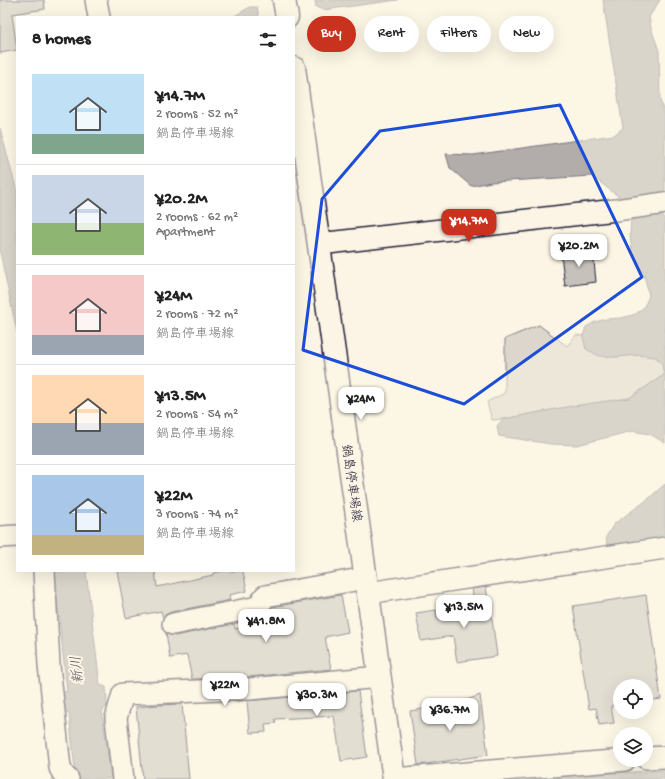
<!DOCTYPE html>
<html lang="en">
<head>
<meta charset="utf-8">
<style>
	body { margin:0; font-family:"Gochi Hand","Klee One",sans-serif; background:#f6f6f6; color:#222; height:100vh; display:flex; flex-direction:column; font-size:15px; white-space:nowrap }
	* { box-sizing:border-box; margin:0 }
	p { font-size:13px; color:#767676 }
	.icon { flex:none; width:22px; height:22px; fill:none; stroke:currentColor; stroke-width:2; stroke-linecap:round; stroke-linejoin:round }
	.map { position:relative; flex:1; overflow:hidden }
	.sheet { position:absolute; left:16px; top:16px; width:279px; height:556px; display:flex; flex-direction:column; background:#fff; border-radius:0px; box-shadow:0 4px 16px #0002 }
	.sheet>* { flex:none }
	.hud { position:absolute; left:307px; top:16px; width:298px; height:36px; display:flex; gap:8px }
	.buttons { position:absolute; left:613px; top:679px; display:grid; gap:8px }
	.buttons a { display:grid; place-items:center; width:40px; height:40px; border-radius:50%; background:#fff; box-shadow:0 4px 16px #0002; font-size:20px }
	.price { position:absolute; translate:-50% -34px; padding:0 9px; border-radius:8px; background:#fff; color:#222; font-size:13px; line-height:26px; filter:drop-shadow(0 1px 2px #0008) }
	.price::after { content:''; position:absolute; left:50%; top:24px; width:12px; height:9px; margin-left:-6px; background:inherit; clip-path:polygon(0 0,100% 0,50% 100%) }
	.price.selected { background:#c8321e; color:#fff }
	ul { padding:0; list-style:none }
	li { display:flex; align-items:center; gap:12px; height:100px; padding:0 16px }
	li+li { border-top:1px solid #e0e0e0 }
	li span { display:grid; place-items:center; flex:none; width:112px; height:80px; border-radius:0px; color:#555 }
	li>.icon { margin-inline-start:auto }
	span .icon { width:48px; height:48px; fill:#fffc; stroke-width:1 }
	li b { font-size:17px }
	h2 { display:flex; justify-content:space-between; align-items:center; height:48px; padding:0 16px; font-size:17px }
	.tag { padding:0 14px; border-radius:18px; background:#fff; box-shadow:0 4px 16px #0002; font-size:14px; line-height:36px }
	.tag.selected { background:#c8321e; color:#fff }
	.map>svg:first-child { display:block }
	.green { fill:#dcd6cc; stroke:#7f7c84 }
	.water { fill:#b2adab; stroke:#78757e }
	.building { fill:#c6c1bb; stroke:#22223b }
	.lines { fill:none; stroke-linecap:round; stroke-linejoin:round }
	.minor-casing { stroke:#22223b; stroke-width:24 }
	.major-casing { stroke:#22223b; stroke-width:25 }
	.minor { stroke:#fcf5e5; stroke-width:21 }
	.major { stroke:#fcf5e5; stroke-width:22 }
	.marked { fill:none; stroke:#1d4ed8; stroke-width:3; stroke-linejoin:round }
	.labels { text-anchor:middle; stroke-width:4; stroke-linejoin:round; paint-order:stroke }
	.street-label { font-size:13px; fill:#22223b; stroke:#fcf5e5 }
	.water-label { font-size:14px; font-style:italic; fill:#545362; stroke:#fcf5e5 }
</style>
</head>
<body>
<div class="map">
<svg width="665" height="779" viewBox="0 0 665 779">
	<rect width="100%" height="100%" fill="#fcf5e5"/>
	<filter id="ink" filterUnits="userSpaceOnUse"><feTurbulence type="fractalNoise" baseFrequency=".025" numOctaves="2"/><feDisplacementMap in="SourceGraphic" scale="8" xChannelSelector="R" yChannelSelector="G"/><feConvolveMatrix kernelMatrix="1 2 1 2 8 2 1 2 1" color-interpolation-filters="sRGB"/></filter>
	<g filter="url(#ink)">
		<polygon class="green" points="539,325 567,346 576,335 583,336 586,349 614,357 639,355 656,357 662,364 664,375 652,383 629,398 567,407 503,419 492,420 487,402 505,393 505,339"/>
		<g class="water">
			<polygon points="315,0 398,0 323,10 316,7"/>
			<polygon points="603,0 660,0 649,17 651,28 659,51 660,100 665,116 665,194 623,200 592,176 491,182 471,186 450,168 446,154 473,155 614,135 623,128"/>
			<polygon points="250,7 257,7 259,17 233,17"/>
			<polygon points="0,128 17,192 17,332 0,252"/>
			<polygon points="662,215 665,219 665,443 650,434 632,431 577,445 551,444 499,436 497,426 503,419 567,407 629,398 652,383 664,375 662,364 656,357 639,355 614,357 599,356 586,349 583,336 586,327 595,322 606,319 622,318 636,314 644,307 649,296 644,274 632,252 630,235 631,217"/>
			<polygon points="665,484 665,538 607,545 606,537 614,524 647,500"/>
			<polygon points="54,571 86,571 100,685 106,687 107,706 102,711 111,779 76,779 69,713 62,711 60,694 67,691"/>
			<polygon points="665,770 665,779 521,779 648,771"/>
		</g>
		<g class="building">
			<polygon points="0,0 44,0 45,9 12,14 17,50 0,53"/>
			<polygon points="593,251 596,282 565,286 561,255"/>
			<polygon points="117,571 155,571 157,587 213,575 213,573 223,571 243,571 247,591 229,595 230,600 171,612 165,615 163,618 161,611 126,618"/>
			<polygon points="486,587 490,611 491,611 497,656 457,662 453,636 421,641 416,613 436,610 437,619 476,613 472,589"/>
			<polygon points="341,595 348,632 325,637 331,669 248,677 244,677 244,674 224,678 192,679 187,655 170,658 166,633 170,635 175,636 234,624 235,629 270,622 268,613 272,607"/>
			<polygon points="646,595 661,699 646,701 646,686 620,686 620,705 611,706 614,723 599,725 596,708 589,709 573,606"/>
			<polygon points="358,691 367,757 341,761 334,716 275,719 276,723 265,724 266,732 250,733 247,701"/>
			<polygon points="480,695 488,755 418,765 410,711 456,704"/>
			<polygon points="182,704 189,779 143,779 136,707 159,705"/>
		</g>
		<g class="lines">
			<defs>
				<g id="minor">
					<polyline points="96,0 99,17"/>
					<polyline points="319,244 616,210 665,203"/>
					<polyline points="0,537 17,536"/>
					<polyline points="44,571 49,665 60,768 65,777 68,779"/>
					<polyline points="368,593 665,548"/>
					<polyline points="173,624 258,607 265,596 366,578"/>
					<polyline points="646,758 665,757"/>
					<polyline points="123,779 116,718 123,694 249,689 380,677"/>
					<polyline points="394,779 625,760"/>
				</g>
				<g id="major">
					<polyline points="284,0 287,17"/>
					<polyline points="294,68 394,779"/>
				</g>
			</defs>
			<use href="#minor" class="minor-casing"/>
			<use href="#major" class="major-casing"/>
			<use href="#minor" class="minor"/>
			<use href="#major" class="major"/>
		</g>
	</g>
	<path d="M0 0H665V779H0ZM560 105 642 277 464 404 303 350 322 199 380 131Z" fill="#fcf5e5" fill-opacity=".55" fill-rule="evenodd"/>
	<path class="marked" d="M560 105 642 277 464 404 303 350 322 199 380 131Z"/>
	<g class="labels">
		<g class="street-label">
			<text transform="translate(353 483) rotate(82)" y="5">鍋島停車場線</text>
		</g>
		<g class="water-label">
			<text transform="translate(76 670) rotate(-96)" y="5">新川</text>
		</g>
	</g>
</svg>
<div class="buttons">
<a><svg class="icon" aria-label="locate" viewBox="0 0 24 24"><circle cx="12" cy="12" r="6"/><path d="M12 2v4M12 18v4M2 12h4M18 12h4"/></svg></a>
<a><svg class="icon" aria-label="layers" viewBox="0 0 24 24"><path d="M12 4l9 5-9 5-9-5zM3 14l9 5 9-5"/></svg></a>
</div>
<b class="price selected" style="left:469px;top:243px">¥14.7M</b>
<b class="price" style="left:579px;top:268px">¥20.2M</b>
<b class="price" style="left:361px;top:421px">¥24M</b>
<b class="price" style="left:464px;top:629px">¥13.5M</b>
<b class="price" style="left:266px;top:643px">¥41.8M</b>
<b class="price" style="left:225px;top:707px">¥22M</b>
<b class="price" style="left:317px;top:717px">¥30.3M</b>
<b class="price" style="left:450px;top:732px">¥36.7M</b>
<div class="hud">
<a class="tag selected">Buy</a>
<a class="tag">Rent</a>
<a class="tag">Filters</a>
<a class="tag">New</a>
</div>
<section class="sheet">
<h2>8 homes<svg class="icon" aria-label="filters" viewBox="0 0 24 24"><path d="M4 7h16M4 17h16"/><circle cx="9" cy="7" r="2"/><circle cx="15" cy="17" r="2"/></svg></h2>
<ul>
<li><span style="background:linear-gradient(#bfe0f5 75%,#7fa58c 0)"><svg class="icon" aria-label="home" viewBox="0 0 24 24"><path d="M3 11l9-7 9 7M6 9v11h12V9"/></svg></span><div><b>¥14.7M</b><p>2 rooms · 52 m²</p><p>鍋島停車場線</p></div></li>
<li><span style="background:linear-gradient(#c9d6e8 60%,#8fb573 0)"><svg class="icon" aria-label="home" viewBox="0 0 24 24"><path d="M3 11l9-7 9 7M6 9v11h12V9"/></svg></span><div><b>¥20.2M</b><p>2 rooms · 62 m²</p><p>Apartment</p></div></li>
<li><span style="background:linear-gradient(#f6c9c9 75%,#9aa5b1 0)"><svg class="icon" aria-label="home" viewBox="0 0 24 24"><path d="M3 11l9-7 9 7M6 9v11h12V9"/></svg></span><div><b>¥24M</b><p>2 rooms · 72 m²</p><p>鍋島停車場線</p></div></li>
<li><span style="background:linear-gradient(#ffd9b3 60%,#9aa5b1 0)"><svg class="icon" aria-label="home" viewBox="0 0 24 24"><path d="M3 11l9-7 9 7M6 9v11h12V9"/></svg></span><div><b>¥13.5M</b><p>2 rooms · 54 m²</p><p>鍋島停車場線</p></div></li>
<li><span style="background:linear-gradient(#a9c7e8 75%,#c2b280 0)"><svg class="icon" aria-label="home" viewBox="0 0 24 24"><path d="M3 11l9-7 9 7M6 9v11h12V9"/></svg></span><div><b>¥22M</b><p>3 rooms · 74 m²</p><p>鍋島停車場線</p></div></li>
</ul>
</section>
</div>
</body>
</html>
